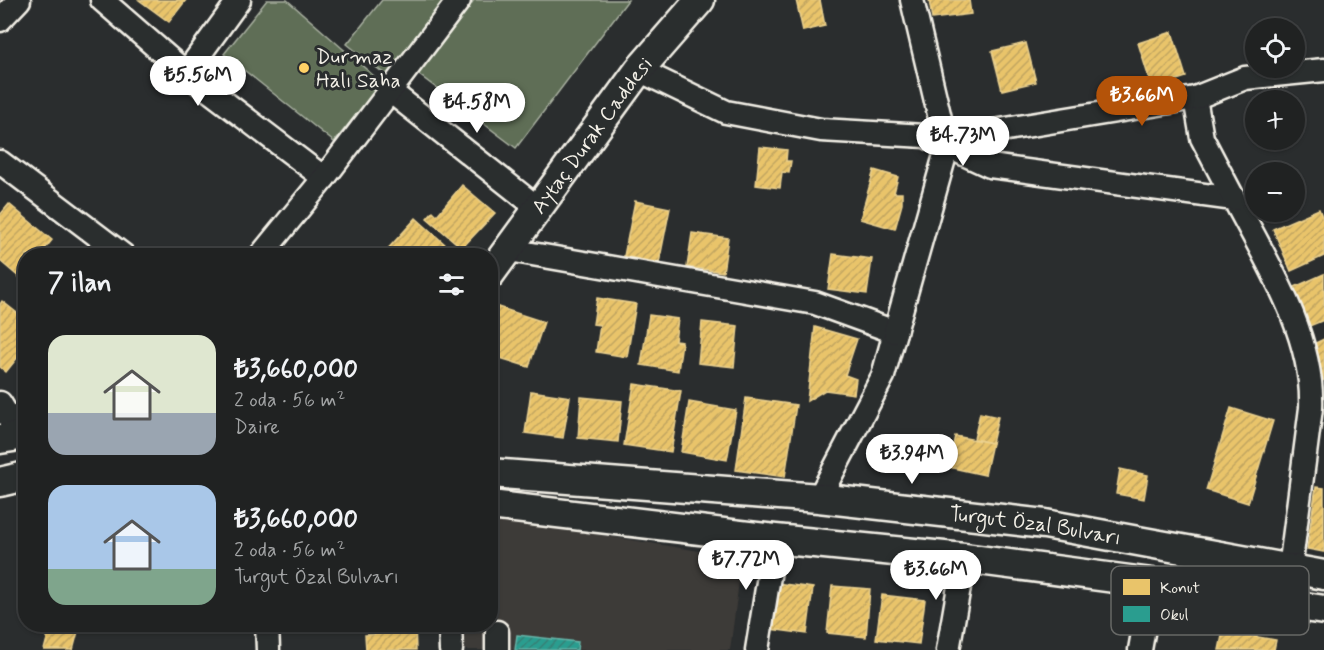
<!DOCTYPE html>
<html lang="tr">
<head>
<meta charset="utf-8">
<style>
	body { margin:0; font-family:Mynerve,sans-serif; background:#2d2f2f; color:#f1f3f6; height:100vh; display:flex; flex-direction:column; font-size:22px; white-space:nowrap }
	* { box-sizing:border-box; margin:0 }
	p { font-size:20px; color:#a2a4a5 }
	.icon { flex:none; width:33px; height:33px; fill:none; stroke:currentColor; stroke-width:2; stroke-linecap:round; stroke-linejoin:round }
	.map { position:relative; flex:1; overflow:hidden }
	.details { position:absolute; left:18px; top:248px; width:480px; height:384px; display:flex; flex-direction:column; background:#202222; border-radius:24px; box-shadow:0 2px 4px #0004,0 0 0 2px #3d3f40 }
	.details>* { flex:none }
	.controls { position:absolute; left:1245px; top:18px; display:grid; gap:12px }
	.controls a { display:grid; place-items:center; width:60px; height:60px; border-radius:50%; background:#202222; box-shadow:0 2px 4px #0004,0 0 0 2px #3d3f40; font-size:30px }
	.price { position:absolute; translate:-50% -51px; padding:0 14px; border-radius:21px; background:#fff; color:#222; font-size:20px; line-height:39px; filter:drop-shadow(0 2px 3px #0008) }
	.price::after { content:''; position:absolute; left:50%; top:36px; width:18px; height:14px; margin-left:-9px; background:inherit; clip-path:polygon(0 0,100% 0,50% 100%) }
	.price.on { background:#b45309; color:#fff }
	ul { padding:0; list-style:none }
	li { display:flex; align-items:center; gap:18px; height:150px; padding:0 30px }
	li span { display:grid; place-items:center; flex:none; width:168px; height:120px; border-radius:18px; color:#555 }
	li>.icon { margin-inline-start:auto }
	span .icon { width:72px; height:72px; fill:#fffc; stroke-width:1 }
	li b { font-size:26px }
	h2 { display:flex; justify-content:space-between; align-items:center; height:72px; padding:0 30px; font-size:26px }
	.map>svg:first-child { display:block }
	.built { fill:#3e3b38 }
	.pitch { fill:#5e6e57; stroke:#a9b0a0; stroke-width:1.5 }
	.homes { fill:url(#homes-hatch); stroke:#ecd290; stroke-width:1.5 }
	.schools { fill:url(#schools-hatch); stroke:#67b6aa; stroke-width:1.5 }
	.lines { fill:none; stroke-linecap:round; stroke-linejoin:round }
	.minor-casing { stroke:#f4f1e8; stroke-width:27 }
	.major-casing { stroke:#f4f1e8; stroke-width:33 }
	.minor { stroke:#2a2d2e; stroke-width:22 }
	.major { stroke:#2a2d2e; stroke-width:28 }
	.poi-dot { fill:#ffd166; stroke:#2a2d2e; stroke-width:2 }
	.labels { text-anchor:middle; stroke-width:6; stroke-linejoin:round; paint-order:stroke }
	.poi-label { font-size:21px; fill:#f4f1e8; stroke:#2a2d2e; text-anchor:start }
	.street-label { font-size:21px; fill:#f4f1e8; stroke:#2a2d2e }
	.key { fill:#2a2d2e; stroke:#676866; stroke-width:1.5 }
	.key-label { font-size:16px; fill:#f4f1e8 }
</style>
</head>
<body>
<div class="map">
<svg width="1324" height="650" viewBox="0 0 1324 650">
	<defs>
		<pattern id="homes-hatch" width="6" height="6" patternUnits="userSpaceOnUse" patternTransform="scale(1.5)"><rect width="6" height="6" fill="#e9c46a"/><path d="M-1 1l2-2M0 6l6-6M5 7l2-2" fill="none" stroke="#c1a561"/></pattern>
		<pattern id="schools-hatch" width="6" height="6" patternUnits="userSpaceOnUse" patternTransform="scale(1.5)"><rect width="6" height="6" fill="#2a9d8f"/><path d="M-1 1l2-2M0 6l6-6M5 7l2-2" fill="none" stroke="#357f75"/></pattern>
	</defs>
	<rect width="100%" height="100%" fill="#2a2d2e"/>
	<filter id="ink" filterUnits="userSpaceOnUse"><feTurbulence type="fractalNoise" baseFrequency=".0167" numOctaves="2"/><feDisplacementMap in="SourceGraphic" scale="12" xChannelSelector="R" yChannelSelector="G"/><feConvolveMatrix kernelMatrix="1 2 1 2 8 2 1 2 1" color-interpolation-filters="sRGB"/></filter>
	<g filter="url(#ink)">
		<polygon class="built" points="491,517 742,558 730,650 461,650 460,624 490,624"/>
		<g class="pitch">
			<polygon points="267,0 287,0 382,83 334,142 224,54"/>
			<polygon points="382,0 447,0 387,76 347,44"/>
			<polygon points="474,0 628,0 516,148 418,74"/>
		</g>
		<g class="homes">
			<polygon points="139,0 186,0 169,22"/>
			<polygon points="796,0 820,0 825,26 803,31"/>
			<polygon points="929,0 969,0 971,14 932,19"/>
			<polygon points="1172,32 1186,77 1152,88 1138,43"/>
			<polygon points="1026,43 1036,82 1002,90 992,51"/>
			<polygon points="760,147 787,150 786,161 791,161 789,173 782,172 780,188 756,185"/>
			<polygon points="874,170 898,177 894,193 902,193 902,204 895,229 860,219"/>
			<polygon points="462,185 495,213 462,248 427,218 433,211 437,215"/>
			<polygon points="635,201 670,208 659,263 624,256"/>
			<polygon points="9,204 52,240 40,255 26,255 26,272 20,278 0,261 0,215"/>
			<polygon points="1319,209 1324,221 1324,256 1291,271 1273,229"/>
			<polygon points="416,218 456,254 456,255 386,255 384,253"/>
			<polygon points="692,233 728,238 723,272 687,267"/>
			<polygon points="833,254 872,259 867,294 828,289"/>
			<polygon points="1324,274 1324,320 1302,329 1286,291"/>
			<polygon points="597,298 636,304 627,357 596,352 600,325 593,324"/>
			<polygon points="2,301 26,320 26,347 6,372 0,367 0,304"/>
			<polygon points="495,306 544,322 529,367 490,355 490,320"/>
			<polygon points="649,315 678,319 675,341 682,342 678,371 641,365"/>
			<polygon points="702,322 738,326 734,367 698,363"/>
			<polygon points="815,327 857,339 845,375 856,379 854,394 825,390 807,401"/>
			<polygon points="1324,339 1324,381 1309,346"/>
			<polygon points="634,384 681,391 671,452 624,445"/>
			<polygon points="531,391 570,397 563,438 525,433"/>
			<polygon points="581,397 622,401 618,442 578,438"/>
			<polygon points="746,398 796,405 785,477 736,470"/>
			<polygon points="689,402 736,410 727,460 681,452"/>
			<polygon points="1231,408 1273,421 1248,503 1206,490"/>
			<polygon points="980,413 998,417 992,443 974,439"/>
			<polygon points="955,436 992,443 985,475 948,467"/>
			<polygon points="1120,469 1148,475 1144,499 1116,494"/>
			<polygon points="1316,487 1324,488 1324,552 1307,549"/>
			<polygon points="776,583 813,588 807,634 770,629"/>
			<polygon points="832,586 870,589 866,637 827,633"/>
			<polygon points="882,595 925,600 919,644 876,639"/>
			<polygon points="51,624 80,624 73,650 44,650"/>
			<polygon points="378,624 415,624 416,650 366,650 365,635 379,634"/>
			<polygon points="1223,631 1276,640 1274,650 1219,650"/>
		</g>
		<polygon class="schools" points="517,635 578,642 577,650 515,650"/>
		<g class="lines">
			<defs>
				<g id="minor">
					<polyline points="102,0 186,73 324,178"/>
					<polyline points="0,20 19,0"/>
					<path d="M639 70 726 112 821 130 925 136 990 166 1234 199C1267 262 1314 335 1311 408L1290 569"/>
					<polyline points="186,73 239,0"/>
					<polyline points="390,91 539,209"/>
					<polyline points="1195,98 1202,138 1234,199"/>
					<polyline points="947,148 970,135 1195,98 1245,78 1324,70"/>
					<polyline points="0,162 123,255"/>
					<polyline points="509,250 815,303 895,332 883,376 819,498"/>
					<polyline points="261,255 324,178 459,0"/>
					<polyline points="895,332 947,148 912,0"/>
					<polyline points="0,403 20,436"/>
					<polyline points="267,624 268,650"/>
					<polyline points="450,624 451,650"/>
					<polyline points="497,632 497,650"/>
					<polyline points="757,650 775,539"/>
					<polyline points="948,650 964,558"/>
					<polyline points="1140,650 1152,583"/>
				</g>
				<g id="major">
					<path id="s1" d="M490 274 639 70 700 0"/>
					<polyline points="0,439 26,435"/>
					<path id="s2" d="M490 473 819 498 1045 524 1324 575"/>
					<polyline points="0,482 26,476"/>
					<polyline points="490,505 775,539 964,558 1152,583 1324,610"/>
				</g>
			</defs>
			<use href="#minor" class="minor-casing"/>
			<use href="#major" class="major-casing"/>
			<use href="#minor" class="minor"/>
			<use href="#major" class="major"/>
		</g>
	</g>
	<circle class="poi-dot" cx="304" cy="68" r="6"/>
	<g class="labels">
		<g class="poi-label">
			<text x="316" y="63">Durmaz<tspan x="316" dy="24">Halı Saha</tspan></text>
		</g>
		<g class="street-label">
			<text dy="7" stroke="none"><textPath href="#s1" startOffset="172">Aytaç Durak Caddesi</textPath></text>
			<text dy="7" stroke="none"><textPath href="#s2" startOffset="548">Turgut Özal Bulvarı</textPath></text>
		</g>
	</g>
	<rect x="1111" y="566" width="198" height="69" rx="9" class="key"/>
	<rect x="1123" y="579" width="27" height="16" fill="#e9c46a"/>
	<rect x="1123" y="606" width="27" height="16" fill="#2a9d8f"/>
	<g class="key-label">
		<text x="1160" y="593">Konut</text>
		<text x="1160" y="620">Okul</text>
	</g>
</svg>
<div class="controls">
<a><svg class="icon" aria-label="locate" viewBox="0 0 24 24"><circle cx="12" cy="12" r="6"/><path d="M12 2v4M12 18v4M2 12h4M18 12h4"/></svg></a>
<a>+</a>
<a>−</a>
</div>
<b class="price" style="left:198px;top:107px">₺5.56M</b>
<b class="price on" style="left:1142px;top:127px">₺3.66M</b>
<b class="price" style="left:477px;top:134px">₺4.58M</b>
<b class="price" style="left:963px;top:167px">₺4.73M</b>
<b class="price" style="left:912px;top:485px">₺3.94M</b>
<b class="price" style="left:746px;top:591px">₺7.72M</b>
<b class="price" style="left:936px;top:601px">₺3.66M</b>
<section class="details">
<h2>7 ilan<svg class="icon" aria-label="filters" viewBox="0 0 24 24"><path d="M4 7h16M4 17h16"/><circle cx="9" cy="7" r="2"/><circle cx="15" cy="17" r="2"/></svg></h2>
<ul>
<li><span style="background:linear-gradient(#dfe7d0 65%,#9aa5b1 0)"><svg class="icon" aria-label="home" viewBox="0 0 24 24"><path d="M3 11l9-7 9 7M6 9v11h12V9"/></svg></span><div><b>₺3,660,000</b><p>2 oda · 56 m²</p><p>Daire</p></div></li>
<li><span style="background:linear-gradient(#a9c7e8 70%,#7fa58c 0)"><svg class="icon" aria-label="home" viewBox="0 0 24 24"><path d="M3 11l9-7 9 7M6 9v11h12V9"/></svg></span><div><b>₺3,660,000</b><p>2 oda · 56 m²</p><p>Turgut Özal Bulvarı</p></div></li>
</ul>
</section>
</div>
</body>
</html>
